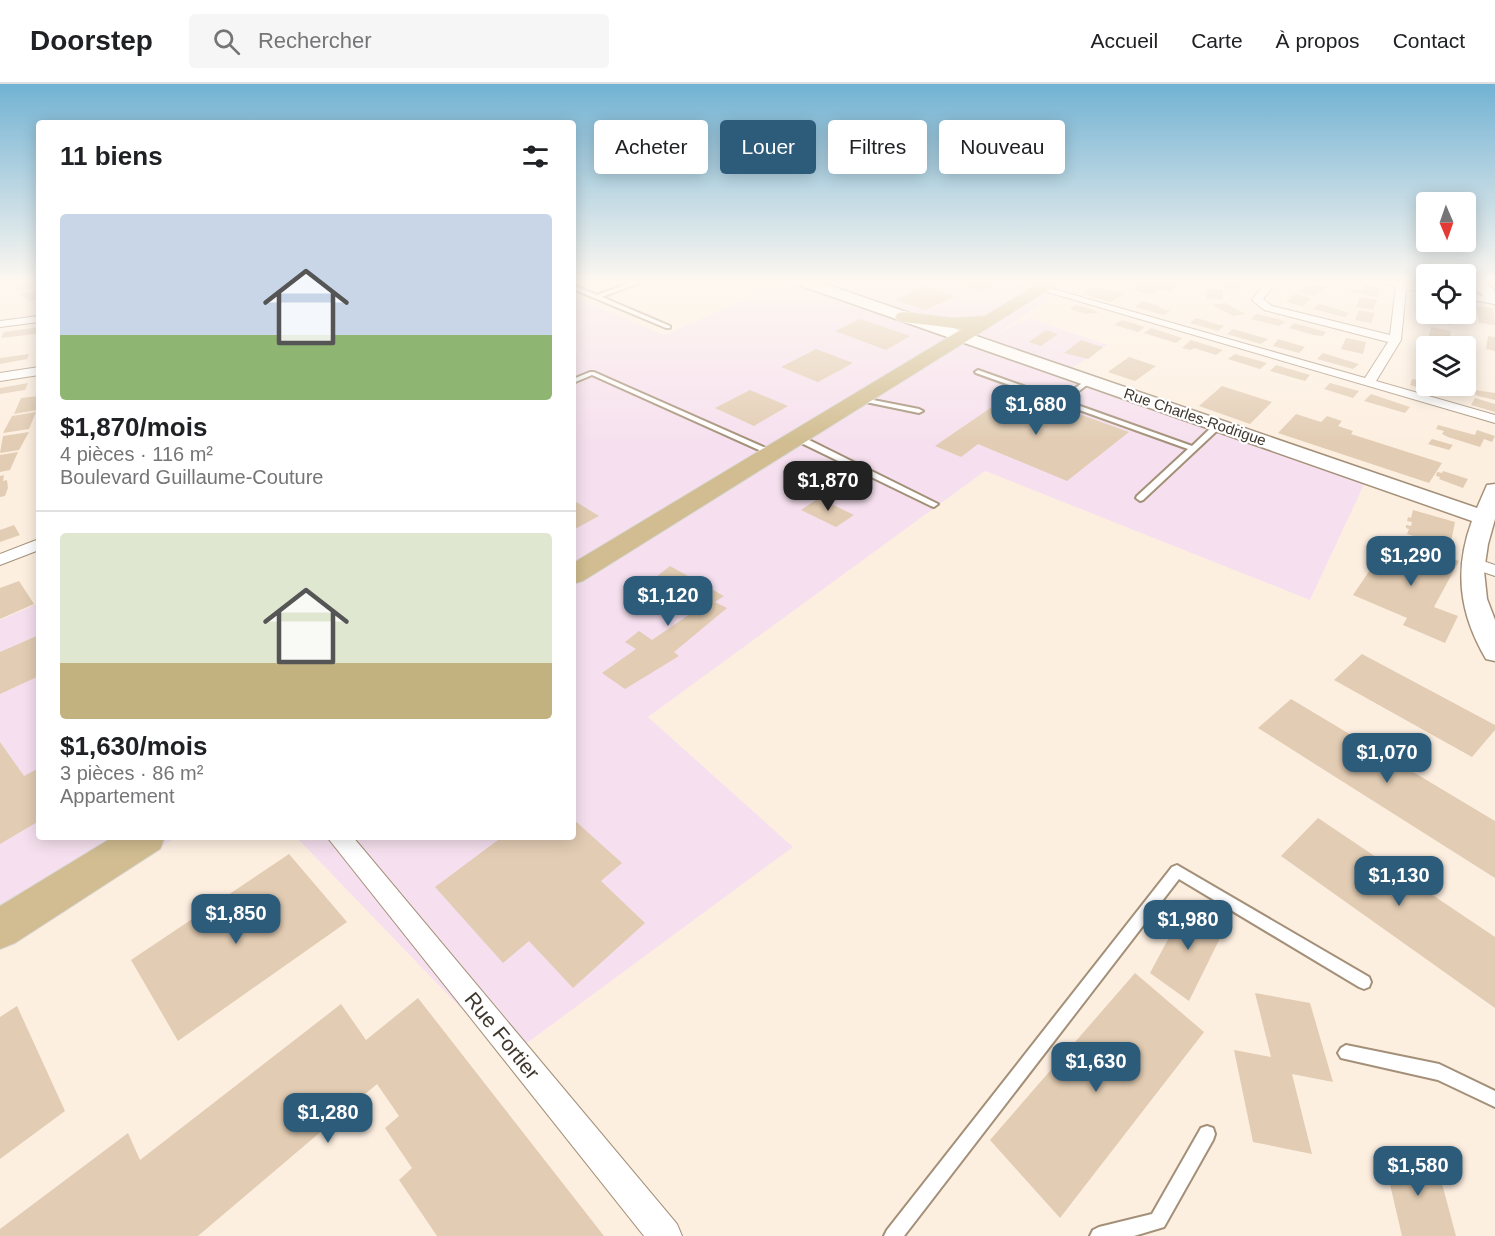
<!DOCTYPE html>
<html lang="fr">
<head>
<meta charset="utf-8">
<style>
	body { margin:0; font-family:Helvetica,sans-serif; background:#f6f6f6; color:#202124; height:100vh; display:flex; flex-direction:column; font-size:22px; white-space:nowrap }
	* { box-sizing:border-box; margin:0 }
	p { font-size:20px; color:#757577 }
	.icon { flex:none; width:33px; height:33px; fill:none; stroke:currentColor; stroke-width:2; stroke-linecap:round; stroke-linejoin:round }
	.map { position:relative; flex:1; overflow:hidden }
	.drawer { position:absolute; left:36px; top:36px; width:540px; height:720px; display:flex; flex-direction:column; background:#fff; border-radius:6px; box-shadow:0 3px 15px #0003 }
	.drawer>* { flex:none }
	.banner { position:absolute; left:594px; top:36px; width:570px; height:54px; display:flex; gap:12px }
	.needle { width:39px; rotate:178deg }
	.buttons { position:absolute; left:1416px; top:108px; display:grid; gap:12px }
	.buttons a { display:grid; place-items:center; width:60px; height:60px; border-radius:6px; background:#fff; box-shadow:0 3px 15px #0003; font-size:30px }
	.price { position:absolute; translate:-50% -51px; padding:0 14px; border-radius:12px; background:#2d5c7b; color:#fff; font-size:20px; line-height:39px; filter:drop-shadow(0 2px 3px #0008) }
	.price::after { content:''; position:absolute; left:50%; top:36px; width:18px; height:14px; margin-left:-9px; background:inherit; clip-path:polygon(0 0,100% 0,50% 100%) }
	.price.selected { background:#222; color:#fff }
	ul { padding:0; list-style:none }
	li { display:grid; align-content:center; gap:12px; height:318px; padding:0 24px }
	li+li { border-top:2px solid #e0e0e0 }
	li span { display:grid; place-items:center; height:186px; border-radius:6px; color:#555 }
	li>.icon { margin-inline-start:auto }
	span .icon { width:108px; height:108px; fill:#fffc; stroke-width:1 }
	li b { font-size:26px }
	h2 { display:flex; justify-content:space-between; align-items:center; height:72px; padding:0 24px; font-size:26px }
	.tag { padding:0 21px; border-radius:6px; background:#fff; box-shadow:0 3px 15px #0003; font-size:21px; line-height:54px }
	.tag.selected { background:#2d5c7b; color:#fff }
	header { display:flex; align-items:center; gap:36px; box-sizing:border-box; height:84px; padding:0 30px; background:#fff; border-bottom:2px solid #e0e0e0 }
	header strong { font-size:28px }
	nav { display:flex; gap:33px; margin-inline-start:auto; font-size:21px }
	.search { width:420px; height:54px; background:#f6f6f6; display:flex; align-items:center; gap:15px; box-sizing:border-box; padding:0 21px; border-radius:6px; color:#757577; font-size:22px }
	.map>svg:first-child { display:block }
	.commercial { fill:#f6e0ef }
	.building { fill:#e2ccb3 }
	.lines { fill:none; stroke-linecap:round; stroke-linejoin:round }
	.lane-casing { stroke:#a49078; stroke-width:4 }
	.street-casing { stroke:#a49078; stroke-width:2 }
	.secondary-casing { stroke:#a49078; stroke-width:3 }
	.primary-casing { stroke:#d9d7d5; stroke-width:2 }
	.lane { fill:#fff; fill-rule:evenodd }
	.street { fill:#fff; fill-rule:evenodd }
	.secondary { fill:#fff; fill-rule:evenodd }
	.primary { fill:#d1bd91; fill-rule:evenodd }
	.labels { text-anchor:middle; stroke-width:4.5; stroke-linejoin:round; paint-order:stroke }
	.far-street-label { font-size:15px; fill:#3f372d; stroke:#fff }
	.near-street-label { font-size:21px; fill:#3f372d; stroke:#fff }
</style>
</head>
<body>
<header>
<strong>Doorstep</strong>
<div class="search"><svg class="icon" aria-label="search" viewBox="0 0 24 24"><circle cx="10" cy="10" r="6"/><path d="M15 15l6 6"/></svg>Rechercher</div>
<nav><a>Accueil</a><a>Carte</a><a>À propos</a><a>Contact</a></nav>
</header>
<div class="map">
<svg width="1495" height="1152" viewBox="0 0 1495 1152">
	<rect width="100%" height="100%" fill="#fdefe0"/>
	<g class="commercial">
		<polygon points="784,198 1073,198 996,251 1028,234 1108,261 1071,284 1369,390 1310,516 985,387 648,633 793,763 508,973 296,753 573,753 573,212 664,251"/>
		<polygon points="39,519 39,753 177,753 0,864 0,536"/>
	</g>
	<g class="building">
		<polygon points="21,198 29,198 36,204 19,208 11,201"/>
		<polygon points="955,198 1001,198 983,207"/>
		<polygon points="1141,198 1174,198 1180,200 1170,208 1160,205 1152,211 1130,205"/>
		<polygon points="1225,198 1238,198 1244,200 1235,207 1218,202"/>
		<polygon points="1310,199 1326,203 1315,212 1299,208"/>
		<polygon points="1365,201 1381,204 1378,213 1351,208 1352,205 1363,207"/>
		<polygon points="924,202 955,212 926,226 895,216"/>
		<polygon points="1094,202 1123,210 1111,218 1082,210"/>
		<polygon points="1207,204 1223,206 1223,216 1206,214"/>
		<polygon points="37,206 39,215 29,217 20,210"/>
		<polygon points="1295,210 1311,214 1303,222 1286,218"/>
		<polygon points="1360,213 1377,216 1373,226 1356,223"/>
		<polygon points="1143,217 1159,222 1158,223 1170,227 1164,231 1135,223"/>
		<polygon points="1225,219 1246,230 1233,232 1212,221"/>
		<polygon points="1319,220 1341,226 1349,229 1345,233 1313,225"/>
		<polygon points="1076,221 1094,226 1098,229 1086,230 1070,225"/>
		<polygon points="1476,222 1493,224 1495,241 1479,239"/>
		<polygon points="1359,226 1375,229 1371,239 1355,236"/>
		<polygon points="1256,230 1278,235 1285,238 1279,242 1251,235"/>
		<polygon points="1433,230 1452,231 1450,241 1431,237"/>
		<polygon points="1196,234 1224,242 1218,247 1190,239"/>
		<polygon points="860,235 910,252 886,266 835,247"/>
		<polygon points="1122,236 1145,243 1138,248 1114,241"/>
		<polygon points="1294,239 1326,248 1323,252 1314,251 1289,244"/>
		<polygon points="39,243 36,250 1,254 4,248"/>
		<polygon points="1431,243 1451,247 1449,256 1429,252"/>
		<polygon points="1151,244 1182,254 1176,259 1144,249"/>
		<polygon points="1233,245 1268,255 1261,260 1227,250"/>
		<polygon points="1046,246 1058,250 1041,262 1029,258"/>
		<polygon points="1488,252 1495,253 1495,267 1486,265"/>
		<polygon points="1346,254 1366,258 1363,270 1341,265"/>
		<polygon points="1278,255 1305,263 1299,269 1273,262"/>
		<polygon points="1081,256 1096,261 1103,263 1088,275 1064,269"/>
		<polygon points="1191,256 1223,266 1216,271 1194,264 1191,266 1182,264"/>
		<polygon points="816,265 853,279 818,298 781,283"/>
		<polygon points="1323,269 1359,280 1353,285 1317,275"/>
		<polygon points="29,270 27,275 0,280 0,274"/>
		<polygon points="1235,270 1267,279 1260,285 1228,275"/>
		<polygon points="1129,273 1156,282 1135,297 1108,288"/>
		<polygon points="1276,281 1310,291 1305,297 1270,287"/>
		<polygon points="1412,295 1426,297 1426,302 1444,303 1440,310 1410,301"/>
		<polygon points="28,299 25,306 0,310 0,304"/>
		<polygon points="1330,299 1359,307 1353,314 1324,305"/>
		<polygon points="1222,302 1272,318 1250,340 1199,322"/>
		<polygon points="750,306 788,322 754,342 715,324"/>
		<polygon points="1475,306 1495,309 1495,316 1478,312 1473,309"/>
		<polygon points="1015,307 1129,348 1067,397 978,360 961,373 935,362"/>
		<polygon points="1371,310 1410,323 1405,329 1364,317"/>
		<polygon points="39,312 37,326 14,330 21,314"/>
		<polygon points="1475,314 1495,320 1495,328 1471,321"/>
		<polygon points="36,328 29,345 3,349 12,332"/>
		<polygon points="1296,330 1321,338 1327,332 1342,337 1338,342 1353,347 1351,350 1442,379 1429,399 1278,349"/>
		<polygon points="1438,341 1475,351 1477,346 1495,352 1492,358 1484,355 1480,363 1448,353 1442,350 1444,347 1436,345"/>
		<polygon points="29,348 19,366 0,369 3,352"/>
		<polygon points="1432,355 1453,361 1449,366 1428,360"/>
		<polygon points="18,368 10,386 0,388 0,371"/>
		<polygon points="1443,387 1468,395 1463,404 1439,395 1440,393 1436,392 1437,388 1442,389"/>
		<polygon points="4,391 3,397 7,396 8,404 5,412 0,413 0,392"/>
		<polygon points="819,414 854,431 836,443 801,426"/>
		<polygon points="573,416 599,432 573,446"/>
		<polygon points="1413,426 1455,438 1450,463 1407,450 1409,445 1406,444 1406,441 1411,442 1412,438 1407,437 1408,433 1411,434"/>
		<polygon points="14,441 20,451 0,458 0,446"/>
		<polygon points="1393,452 1459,477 1434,523 1458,532 1445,559 1403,541 1407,534 1353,511"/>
		<polygon points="670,482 724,512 715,518 727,524 674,568 679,572 625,605 602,589 636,565 625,558 639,547 652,556 690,530 646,501"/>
		<polygon points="19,497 34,520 0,535 0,504"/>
		<polygon points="39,551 39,592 0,610 0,568"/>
		<polygon points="1362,570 1495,641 1495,646 1472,673 1334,596"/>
		<polygon points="1291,615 1495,737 1495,794 1258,644"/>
		<polygon points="0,658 24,692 39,684 39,737 0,760"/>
		<polygon points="1318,734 1495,853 1495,924 1281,772"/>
		<polygon points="573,735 622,779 601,797 645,839 573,904 529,857 503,879 435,803 502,753 573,753"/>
		<polygon points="289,770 347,838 178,957 131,876"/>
		<polygon points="1188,818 1226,842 1189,917 1150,889"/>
		<polygon points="1135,889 1204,948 1060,1134 990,1056"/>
		<polygon points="1255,909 1310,919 1333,998 1292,990 1312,1070 1253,1058 1234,966 1271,973"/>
		<polygon points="418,914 604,1152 437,1152 399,1096 412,1084 385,1044 399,1032 377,1000 198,1152 0,1152 0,1145 128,1049 140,1076 341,920 366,956"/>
		<polygon points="17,922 65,1027 0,1075 0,933"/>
		<polygon points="1382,1066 1437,1081 1456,1152 1402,1152"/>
	</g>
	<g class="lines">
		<defs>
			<g id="lane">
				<polygon points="633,198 642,198 602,213 670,242 670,244 666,244 573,205 573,201 597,211"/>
				<polygon points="978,286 1060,315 1088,295 1092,295 1092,297 1066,317 1192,362 1216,339 1223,341 1143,416 1140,417 1136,414 1137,412 1188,365 976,289 975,288"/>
				<polygon points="590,288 594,288 777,369 773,371 770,371 592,291 573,299 573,295"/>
				<polygon points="858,313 919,325 923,327 919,329 861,317 858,317"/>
				<polygon points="795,352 801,352 938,420 934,423 931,422 795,356"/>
				<polygon points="1177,781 1369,893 1371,898 1369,903 1364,905 1359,903 1179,795 904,1152 884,1152 887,1146 1172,783"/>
				<polygon points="1346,961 1439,980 1495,1007 1495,1023 1438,996 1341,974 1338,969 1341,964"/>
				<polygon points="1207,1042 1213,1044 1215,1050 1213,1056 1164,1143 1134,1152 1090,1152 1093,1146 1099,1143 1152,1130 1201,1044"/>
			</g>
			<g id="street">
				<polygon points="1266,198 1277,198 1263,215 1272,222 1390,251 1396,203 1380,198 1402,198 1426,203 1426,209 1406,205 1401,256 1376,297 1495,331 1495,339 1037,205 1042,202 1046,203 1365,294 1388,258 1264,226 1252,216"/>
				<polygon points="1466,209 1495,214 1495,220 1466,215"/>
				<polygon points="39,232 39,238 0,243 0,237"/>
				<polygon points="39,283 39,291 0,297 0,289"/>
				<polygon points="39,455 39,466 0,481 0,470"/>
				<polygon points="1471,473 1495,481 1495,492 1465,482 1462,478 1465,474"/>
				<polygon points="327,753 353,753 677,1140 682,1152 644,1152"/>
			</g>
			<g id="secondary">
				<path d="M797 198H819L1477 424 1487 401 1495 400V435L1488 460 1484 487 1487 515 1495 536V577L1486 575C1459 529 1454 486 1472 437L799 201Z"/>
				<polygon points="1468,198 1484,198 1495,207 1495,220 1490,218"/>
			</g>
			<g id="primary">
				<polygon points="1041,198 1061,198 583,497 573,500 573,479 962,245 904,238 898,237 895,233 898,229 904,228 953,234 985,232"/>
				<polygon points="113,753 165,753 160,765 15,859 0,865 0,822"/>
			</g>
		</defs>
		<use href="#lane" class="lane-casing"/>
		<use href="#street" class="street-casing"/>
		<use href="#secondary" class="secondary-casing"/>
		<use href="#primary" class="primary-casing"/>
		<use href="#lane" class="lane"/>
		<use href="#street" class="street"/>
		<use href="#secondary" class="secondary"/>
		<use href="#primary" class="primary"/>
	</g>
	<linearGradient id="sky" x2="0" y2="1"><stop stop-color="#72b2d3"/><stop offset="0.55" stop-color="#fef8f1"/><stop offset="1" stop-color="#fef8f1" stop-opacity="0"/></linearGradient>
	<rect width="1495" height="359" fill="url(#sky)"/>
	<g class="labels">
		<g class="far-street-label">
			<text transform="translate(1195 333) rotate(19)" y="5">Rue Charles-Rodrigue</text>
		</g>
		<g class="near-street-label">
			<text transform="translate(502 952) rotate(51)" y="7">Rue Fortier</text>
		</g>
	</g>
</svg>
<div class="buttons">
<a><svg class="needle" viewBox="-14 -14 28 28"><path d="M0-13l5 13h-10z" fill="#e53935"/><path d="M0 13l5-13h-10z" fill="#757577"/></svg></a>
<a><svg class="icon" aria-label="locate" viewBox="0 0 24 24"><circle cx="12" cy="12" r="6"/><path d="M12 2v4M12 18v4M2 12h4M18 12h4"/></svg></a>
<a><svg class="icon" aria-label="layers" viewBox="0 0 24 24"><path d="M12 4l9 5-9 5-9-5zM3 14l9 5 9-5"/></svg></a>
</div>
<b class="price" style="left:1036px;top:352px">$1,680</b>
<b class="price selected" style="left:828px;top:428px">$1,870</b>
<b class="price" style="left:1411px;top:503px">$1,290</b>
<b class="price" style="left:668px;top:543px">$1,120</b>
<b class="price" style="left:1387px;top:700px">$1,070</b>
<b class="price" style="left:1399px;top:823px">$1,130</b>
<b class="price" style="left:236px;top:861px">$1,850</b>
<b class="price" style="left:1188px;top:867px">$1,980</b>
<b class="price" style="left:1096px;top:1009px">$1,630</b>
<b class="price" style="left:328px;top:1060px">$1,280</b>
<b class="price" style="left:1418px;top:1113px">$1,580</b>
<div class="banner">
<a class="tag">Acheter</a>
<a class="tag selected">Louer</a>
<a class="tag">Filtres</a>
<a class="tag">Nouveau</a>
</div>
<section class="drawer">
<h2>11 biens<svg class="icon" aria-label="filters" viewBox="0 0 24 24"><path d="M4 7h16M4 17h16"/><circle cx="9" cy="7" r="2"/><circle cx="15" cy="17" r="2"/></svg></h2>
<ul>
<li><span style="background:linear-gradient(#c9d6e8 65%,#8fb573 0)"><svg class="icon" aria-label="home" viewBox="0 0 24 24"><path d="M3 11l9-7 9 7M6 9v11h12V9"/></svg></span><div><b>$1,870/mois</b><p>4 pièces · 116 m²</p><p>Boulevard Guillaume-Couture</p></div></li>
<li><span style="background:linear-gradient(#dfe7d0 70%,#c2b280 0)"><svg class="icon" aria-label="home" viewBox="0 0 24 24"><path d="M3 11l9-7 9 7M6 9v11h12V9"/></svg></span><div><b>$1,630/mois</b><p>3 pièces · 86 m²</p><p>Appartement</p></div></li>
</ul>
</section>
</div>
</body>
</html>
